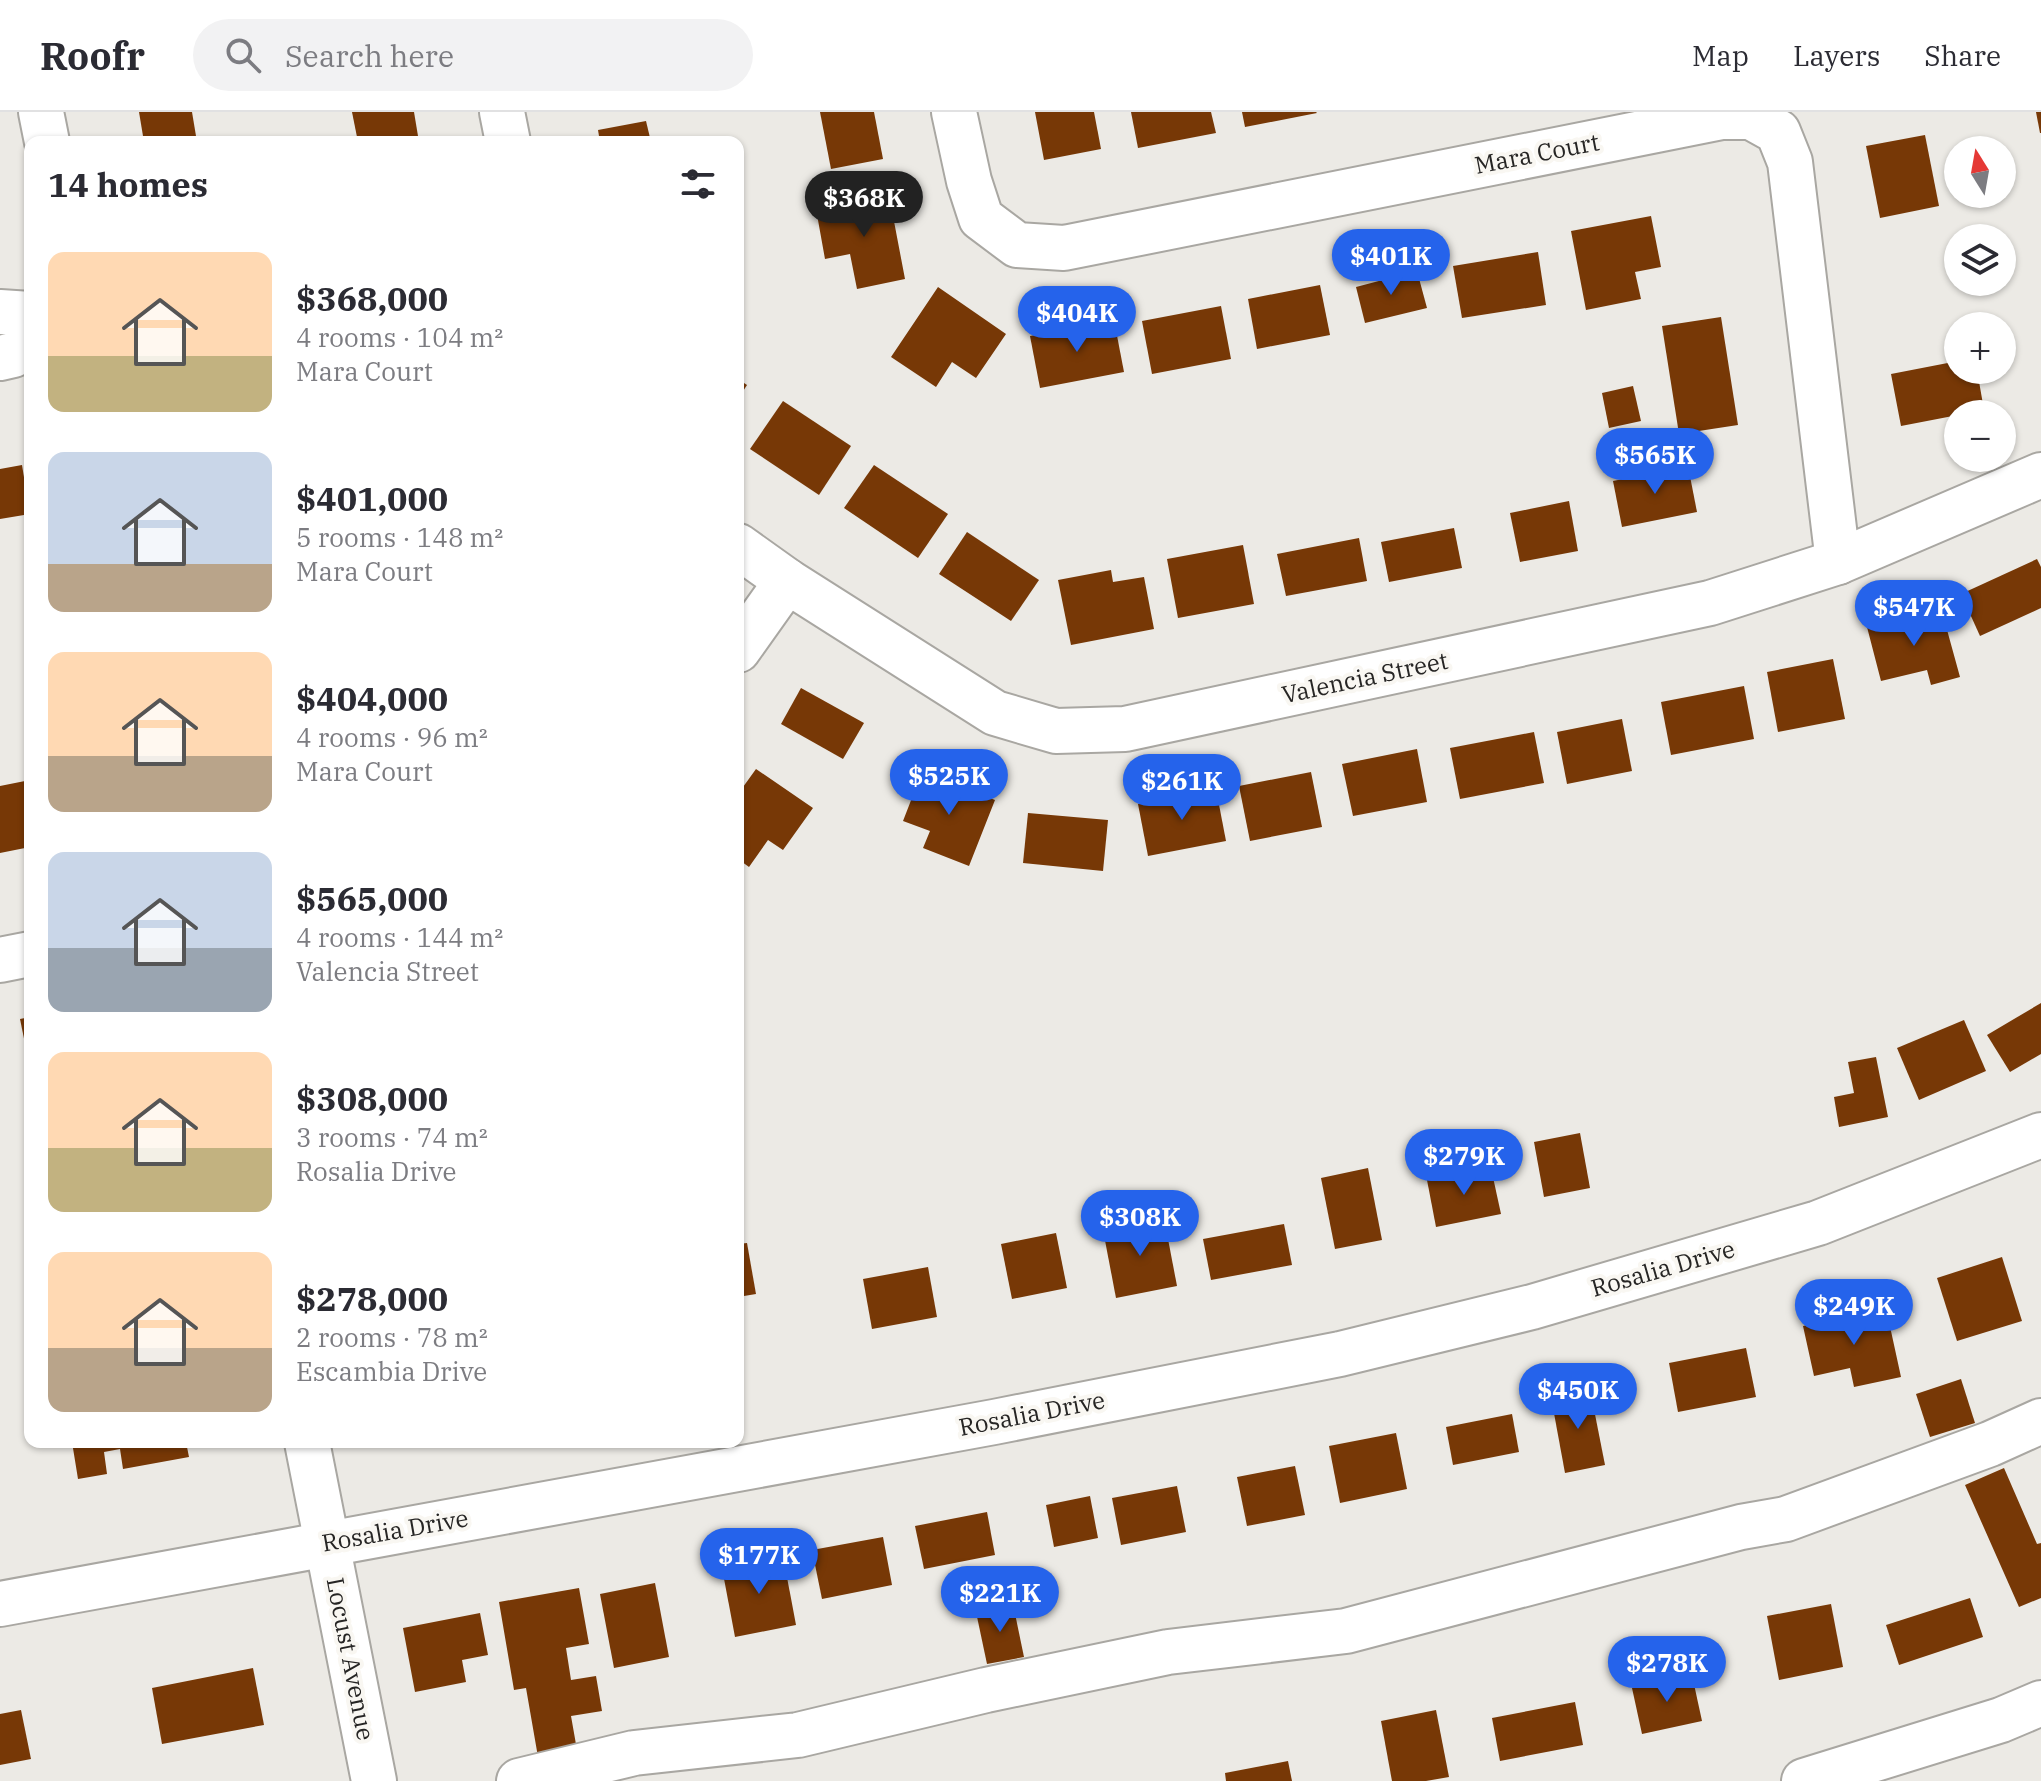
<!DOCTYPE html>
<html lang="en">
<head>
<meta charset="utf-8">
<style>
	body { margin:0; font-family:"IBM Plex Serif",serif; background:#f2f2f3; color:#2b2b33; height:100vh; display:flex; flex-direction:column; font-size:30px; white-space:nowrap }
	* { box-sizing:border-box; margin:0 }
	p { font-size:26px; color:#7c7c81 }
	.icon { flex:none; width:44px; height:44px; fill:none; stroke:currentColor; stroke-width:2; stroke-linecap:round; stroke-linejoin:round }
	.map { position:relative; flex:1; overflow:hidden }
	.drawer { position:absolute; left:24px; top:24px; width:720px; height:1312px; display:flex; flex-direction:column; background:#fff; border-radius:16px; box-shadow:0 2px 6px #0004 }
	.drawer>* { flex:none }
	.needle { width:52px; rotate:349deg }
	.fabs { position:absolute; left:1944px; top:24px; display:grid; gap:16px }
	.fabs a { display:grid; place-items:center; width:72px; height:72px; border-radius:50%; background:#fff; box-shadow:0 2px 6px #0004; font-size:40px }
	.price { position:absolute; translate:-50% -68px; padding:0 18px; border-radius:28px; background:#2563eb; color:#fff; font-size:26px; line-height:52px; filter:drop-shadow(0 2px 4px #0008) }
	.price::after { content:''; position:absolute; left:50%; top:48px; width:24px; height:18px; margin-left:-12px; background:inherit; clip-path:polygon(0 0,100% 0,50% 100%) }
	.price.selected { background:#222; color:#fff }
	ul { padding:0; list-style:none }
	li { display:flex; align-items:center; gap:24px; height:200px; padding:0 24px }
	li span { display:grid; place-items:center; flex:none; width:224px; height:160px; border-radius:16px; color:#555 }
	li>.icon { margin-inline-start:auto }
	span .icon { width:96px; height:96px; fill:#fffc; stroke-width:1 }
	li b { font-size:34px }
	h2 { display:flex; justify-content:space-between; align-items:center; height:96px; padding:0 24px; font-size:34px }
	header { display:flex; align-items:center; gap:48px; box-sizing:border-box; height:112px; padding:0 40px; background:#fff; border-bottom:2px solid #e1e1e2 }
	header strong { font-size:38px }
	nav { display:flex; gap:44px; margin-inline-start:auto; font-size:28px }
	.search { width:560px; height:72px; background:#f2f2f3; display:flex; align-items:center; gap:20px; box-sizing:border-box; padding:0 28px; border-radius:44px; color:#7c7c81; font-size:30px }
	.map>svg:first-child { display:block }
	.building { fill:#773806 }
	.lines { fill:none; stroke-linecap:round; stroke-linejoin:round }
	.minor-casing { stroke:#a9a7a2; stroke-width:48 }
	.minor { stroke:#fff; stroke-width:44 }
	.labels { text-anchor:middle; stroke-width:8; stroke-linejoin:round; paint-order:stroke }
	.street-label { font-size:24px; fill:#262524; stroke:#f9f7f2 }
</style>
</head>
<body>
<header>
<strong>Roofr</strong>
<div class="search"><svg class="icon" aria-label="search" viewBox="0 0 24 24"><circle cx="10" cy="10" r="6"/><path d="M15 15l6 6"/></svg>Search here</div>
<nav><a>Map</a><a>Layers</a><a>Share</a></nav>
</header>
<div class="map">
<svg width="2041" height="1669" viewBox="0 0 2041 1669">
	<rect width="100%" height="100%" fill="#eceae5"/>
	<g class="building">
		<polygon points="139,0 192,0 197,30 144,30"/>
		<polygon points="352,0 414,0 419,30 358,30"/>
		<polygon points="820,0 874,0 883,47 831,57"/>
		<polygon points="1035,0 1094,0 1101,37 1044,48"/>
		<polygon points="1131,0 1211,0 1216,21 1138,36"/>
		<polygon points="1242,0 1316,0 1317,1 1245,15"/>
		<polygon points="2036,0 2041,0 2041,21 2040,21"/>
		<polygon points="646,9 651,30 600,30 598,18"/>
		<polygon points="1925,23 1939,94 1880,106 1866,34"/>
		<polygon points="889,83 905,167 857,177 850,142 825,147 816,97"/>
		<polygon points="1651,104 1661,155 1635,160 1641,187 1586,198 1571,119"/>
		<polygon points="1538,140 1546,193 1462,206 1453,154"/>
		<polygon points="1417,159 1427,196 1365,211 1356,175"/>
		<polygon points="1320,173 1330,223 1257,237 1248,187"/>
		<polygon points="938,175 1006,222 976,266 952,250 936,275 891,245"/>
		<polygon points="1221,194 1231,247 1152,262 1142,209"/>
		<polygon points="1721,205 1738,313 1679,322 1662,214"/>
		<polygon points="1114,208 1124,260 1040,276 1030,224"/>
		<polygon points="1958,249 1958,258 1977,258 1984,298 1901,314 1891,262"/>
		<polygon points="738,267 747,273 738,287"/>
		<polygon points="1633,274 1641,309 1609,316 1602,281"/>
		<polygon points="783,289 851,334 819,383 750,337"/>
		<polygon points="22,353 30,402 0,407 0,357"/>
		<polygon points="874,353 948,402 918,446 844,396"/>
		<polygon points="1688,354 1697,400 1622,415 1613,369"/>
		<polygon points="1569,389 1578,439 1520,450 1510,401"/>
		<polygon points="1454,416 1462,456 1389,470 1381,430"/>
		<polygon points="967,420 1039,468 1011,509 939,462"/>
		<polygon points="1359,426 1367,469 1286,484 1277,442"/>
		<polygon points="1243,433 1254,492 1178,506 1167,447"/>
		<polygon points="2037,447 2041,455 2041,496 1980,524 1961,482"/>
		<polygon points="1111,458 1113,470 1144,465 1154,517 1071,533 1058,468"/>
		<polygon points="1941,496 1960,565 1931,573 1927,558 1881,569 1867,515"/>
		<polygon points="1833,547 1845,607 1778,620 1767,560"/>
		<polygon points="1744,574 1754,627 1671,643 1661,590"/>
		<polygon points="801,576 864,611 843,647 781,612"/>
		<polygon points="1622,607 1632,659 1567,672 1557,620"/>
		<polygon points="1534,620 1544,671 1460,687 1450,636"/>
		<polygon points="1417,637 1427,690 1353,704 1342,652"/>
		<polygon points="756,657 813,696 783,738 768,728 749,755 738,747 738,682"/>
		<polygon points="922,660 995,688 969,754 923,736 930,719 903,709"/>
		<polygon points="1311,660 1322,715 1250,729 1239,674"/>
		<polygon points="30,668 30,735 0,741 0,674"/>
		<polygon points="1216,677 1226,729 1148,744 1138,692"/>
		<polygon points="1028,701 1108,708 1103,759 1023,751"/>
		<polygon points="2041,891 2041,942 2010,960 1987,923"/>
		<polygon points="30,905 30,951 29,951 20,907"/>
		<polygon points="1964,908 1986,959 1919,988 1897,936"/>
		<polygon points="1876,945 1888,1005 1839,1015 1834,985 1854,981 1848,950"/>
		<polygon points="1580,1021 1590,1076 1544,1085 1534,1030"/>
		<polygon points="1368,1056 1382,1128 1335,1137 1321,1066"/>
		<polygon points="1491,1056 1501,1102 1436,1115 1427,1068"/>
		<polygon points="1164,1106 1177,1174 1116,1186 1103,1118"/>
		<polygon points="1284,1112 1292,1153 1211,1168 1203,1127"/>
		<polygon points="1056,1121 1067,1176 1012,1187 1001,1132"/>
		<polygon points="747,1131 756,1182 738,1185 738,1132"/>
		<polygon points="2002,1145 2022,1209 1957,1229 1937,1166"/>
		<polygon points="928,1155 937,1205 872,1217 863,1167"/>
		<polygon points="1886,1196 1901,1265 1854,1275 1850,1256 1814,1264 1803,1214"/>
		<polygon points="1746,1236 1756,1285 1678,1300 1669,1251"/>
		<polygon points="1961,1267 1975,1311 1930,1325 1916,1282"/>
		<polygon points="1590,1277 1605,1353 1565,1361 1551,1285"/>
		<polygon points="1512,1302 1519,1340 1453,1353 1446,1315"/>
		<polygon points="1396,1321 1407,1377 1340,1391 1329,1334"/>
		<polygon points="72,1330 186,1330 189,1345 123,1357 120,1337 104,1340 107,1362 78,1367"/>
		<polygon points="1295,1354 1305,1403 1247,1414 1237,1365"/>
		<polygon points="2004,1356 2037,1432 2041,1431 2041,1486 2019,1495 1965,1373"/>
		<polygon points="1177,1374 1186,1420 1121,1433 1112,1386"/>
		<polygon points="1090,1384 1098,1426 1054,1435 1046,1393"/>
		<polygon points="987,1400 995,1443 924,1457 915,1414"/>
		<polygon points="883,1425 892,1473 822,1487 812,1438"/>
		<polygon points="783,1444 796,1513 735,1525 722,1456"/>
		<polygon points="655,1471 669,1545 614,1556 600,1482"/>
		<polygon points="579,1476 589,1532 566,1536 571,1568 596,1564 602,1599 571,1604 577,1638 538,1645 526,1576 514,1578 499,1490"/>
		<polygon points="1970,1486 1983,1525 1899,1553 1886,1513"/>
		<polygon points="1013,1492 1024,1545 987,1552 976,1500"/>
		<polygon points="1831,1492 1843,1555 1779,1568 1767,1504"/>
		<polygon points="480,1501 488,1543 462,1548 466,1570 415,1580 403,1516"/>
		<polygon points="253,1556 264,1613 162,1632 152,1576"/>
		<polygon points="1692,1563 1702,1609 1642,1622 1632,1576"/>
		<polygon points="1575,1590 1583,1633 1500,1649 1492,1606"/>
		<polygon points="21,1598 31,1647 0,1653 0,1602"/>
		<polygon points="1436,1598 1449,1665 1426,1669 1392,1669 1381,1609"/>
		<polygon points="1288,1649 1292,1669 1226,1669 1225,1661"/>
	</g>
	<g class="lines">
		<defs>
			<g id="minor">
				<polyline points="41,0 47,30"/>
				<polyline points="502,0 508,30"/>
				<polyline points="954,0 969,69 981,106 1017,133 1064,136 1722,5 1751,5 1778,20 1790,50 1838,450"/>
				<polyline points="0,200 30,202"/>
				<polyline points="0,246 13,243 30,234"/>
				<polyline points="738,434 787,469 995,601 1056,619 1125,617 1710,491 1838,450 2041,363"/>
				<polyline points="738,538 787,469"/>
				<polyline points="0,848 30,842"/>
				<polyline points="307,1330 374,1669"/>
				<polyline points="0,1492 994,1310 1340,1242 1532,1195 1818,1111 2041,1023"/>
				<polyline points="519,1669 634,1641 798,1623 986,1578 1168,1540 1346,1519 1741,1415 1786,1407 1990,1332 2041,1309"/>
				<polyline points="1804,1669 2001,1608 2041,1591"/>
			</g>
		</defs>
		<use href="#minor" class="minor-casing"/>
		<use href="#minor" class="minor"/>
	</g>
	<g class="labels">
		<g class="street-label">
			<text transform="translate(1537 42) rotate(-11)" y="8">Mara Court</text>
			<text transform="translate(1365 566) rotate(-12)" y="8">Valencia Street</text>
			<text transform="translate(1663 1157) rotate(-16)" y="8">Rosalia Drive</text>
			<text transform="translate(1032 1302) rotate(-11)" y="8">Rosalia Drive</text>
			<text transform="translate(395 1419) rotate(-10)" y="8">Rosalia Drive</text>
			<text transform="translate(350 1547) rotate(79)" y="8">Locust Avenue</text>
		</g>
	</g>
</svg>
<div class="fabs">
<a><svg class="needle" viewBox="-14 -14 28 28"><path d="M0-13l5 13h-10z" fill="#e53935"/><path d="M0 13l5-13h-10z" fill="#7c7c81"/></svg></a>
<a><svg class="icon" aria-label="layers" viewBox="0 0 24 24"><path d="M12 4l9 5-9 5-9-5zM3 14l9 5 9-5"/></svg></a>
<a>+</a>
<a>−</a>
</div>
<b class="price selected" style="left:864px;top:127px">$368K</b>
<b class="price" style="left:1391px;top:185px">$401K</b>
<b class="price" style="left:1077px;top:242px">$404K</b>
<b class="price" style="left:1655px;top:384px">$565K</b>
<b class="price" style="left:1914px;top:536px">$547K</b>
<b class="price" style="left:949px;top:705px">$525K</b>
<b class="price" style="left:1182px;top:710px">$261K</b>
<b class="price" style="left:1464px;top:1085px">$279K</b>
<b class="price" style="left:1140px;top:1146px">$308K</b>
<b class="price" style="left:1854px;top:1235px">$249K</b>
<b class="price" style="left:1578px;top:1319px">$450K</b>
<b class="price" style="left:759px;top:1484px">$177K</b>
<b class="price" style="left:1000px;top:1522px">$221K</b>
<b class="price" style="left:1667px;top:1592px">$278K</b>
<section class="drawer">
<h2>14 homes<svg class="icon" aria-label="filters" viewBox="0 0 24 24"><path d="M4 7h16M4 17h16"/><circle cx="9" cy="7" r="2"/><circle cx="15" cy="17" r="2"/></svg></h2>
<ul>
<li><span style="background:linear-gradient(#ffd9b3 65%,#c2b280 0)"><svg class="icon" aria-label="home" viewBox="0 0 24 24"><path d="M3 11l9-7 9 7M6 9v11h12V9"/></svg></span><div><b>$368,000</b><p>4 rooms · 104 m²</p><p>Mara Court</p></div></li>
<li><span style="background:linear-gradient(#c9d6e8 70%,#b9a48a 0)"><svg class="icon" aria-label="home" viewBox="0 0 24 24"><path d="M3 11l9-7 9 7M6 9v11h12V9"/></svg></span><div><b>$401,000</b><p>5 rooms · 148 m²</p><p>Mara Court</p></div></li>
<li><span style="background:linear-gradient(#ffd9b3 65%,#b9a48a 0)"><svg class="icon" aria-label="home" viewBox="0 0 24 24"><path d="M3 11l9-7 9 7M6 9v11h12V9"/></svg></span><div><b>$404,000</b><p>4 rooms · 96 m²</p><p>Mara Court</p></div></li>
<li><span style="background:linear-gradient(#c9d6e8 60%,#9aa5b1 0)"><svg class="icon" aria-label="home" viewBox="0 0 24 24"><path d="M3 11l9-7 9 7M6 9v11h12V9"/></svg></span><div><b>$565,000</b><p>4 rooms · 144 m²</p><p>Valencia Street</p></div></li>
<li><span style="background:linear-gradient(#ffd9b3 60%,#c2b280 0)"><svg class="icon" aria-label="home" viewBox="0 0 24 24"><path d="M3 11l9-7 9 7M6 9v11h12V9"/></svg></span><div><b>$308,000</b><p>3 rooms · 74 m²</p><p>Rosalia Drive</p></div></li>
<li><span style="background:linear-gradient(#ffd9b3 60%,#b9a48a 0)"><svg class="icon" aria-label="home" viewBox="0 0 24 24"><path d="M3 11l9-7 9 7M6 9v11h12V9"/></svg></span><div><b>$278,000</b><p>2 rooms · 78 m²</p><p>Escambia Drive</p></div></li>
</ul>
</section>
</div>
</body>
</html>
